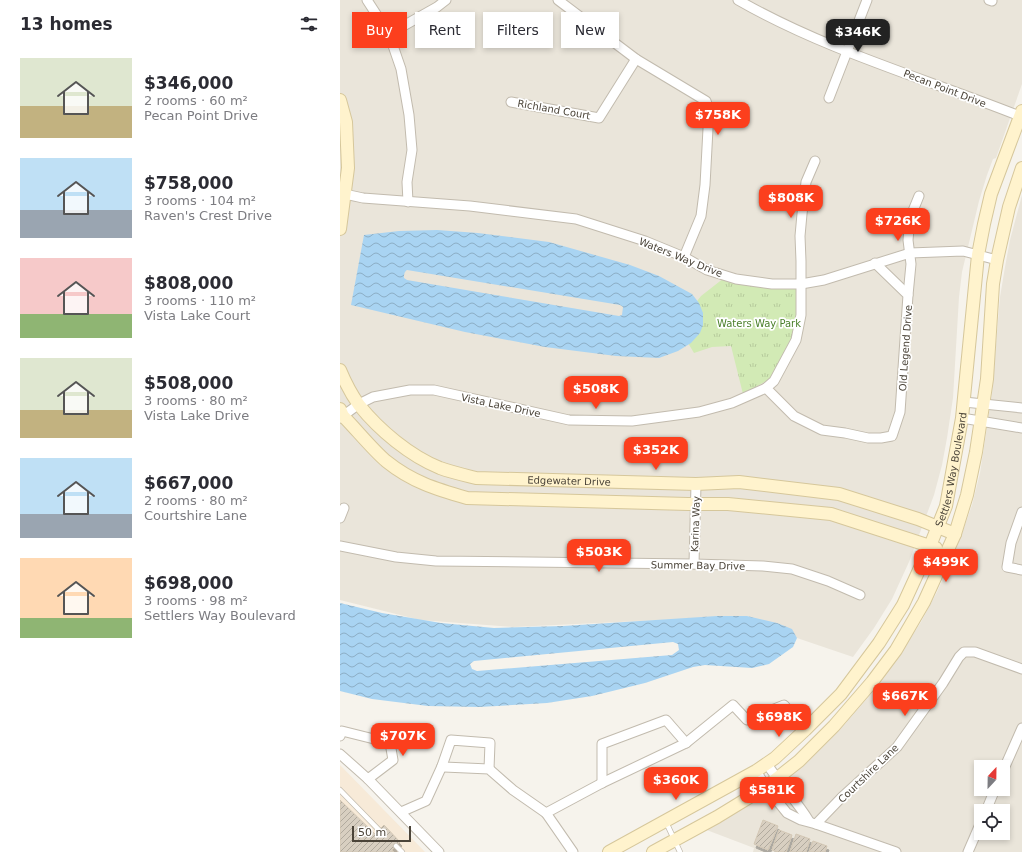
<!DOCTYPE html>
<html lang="en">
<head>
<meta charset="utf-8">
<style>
	body { margin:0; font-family:"DejaVu Sans",sans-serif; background:#f7f7f7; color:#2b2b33; height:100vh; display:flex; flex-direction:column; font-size:15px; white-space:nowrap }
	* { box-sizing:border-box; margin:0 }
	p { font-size:13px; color:#7c7c81 }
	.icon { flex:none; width:22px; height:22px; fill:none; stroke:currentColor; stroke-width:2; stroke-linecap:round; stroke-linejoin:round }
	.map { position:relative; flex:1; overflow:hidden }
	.drawer { display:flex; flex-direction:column; background:#fff; width:340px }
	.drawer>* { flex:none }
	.banner { position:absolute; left:12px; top:12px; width:380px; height:36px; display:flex; gap:8px }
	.needle { width:26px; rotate:22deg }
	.buttons { position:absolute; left:634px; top:760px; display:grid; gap:8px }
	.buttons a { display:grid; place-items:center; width:36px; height:36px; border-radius:0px; background:#fff; box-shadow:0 2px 6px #0003; font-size:20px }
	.scale { position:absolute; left:12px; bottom:10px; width:59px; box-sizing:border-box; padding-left:4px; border:2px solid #4b4439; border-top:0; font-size:11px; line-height:14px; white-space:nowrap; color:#4b4439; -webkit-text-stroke:3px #fff; paint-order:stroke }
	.price { position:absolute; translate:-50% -34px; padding:0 9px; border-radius:8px; background:#fc3f1d; color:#fff; font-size:13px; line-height:26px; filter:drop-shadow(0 1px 2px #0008) }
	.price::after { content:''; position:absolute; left:50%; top:24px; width:12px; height:9px; margin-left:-6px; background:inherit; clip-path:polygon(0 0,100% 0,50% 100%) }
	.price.on { background:#222; color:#fff }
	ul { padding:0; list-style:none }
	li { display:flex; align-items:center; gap:12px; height:100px; padding:0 20px }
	li span { display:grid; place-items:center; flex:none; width:112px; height:80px; border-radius:0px; color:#555 }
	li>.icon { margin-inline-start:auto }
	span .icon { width:48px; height:48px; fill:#fffc; stroke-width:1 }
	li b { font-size:17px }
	h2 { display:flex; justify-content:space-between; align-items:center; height:48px; padding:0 20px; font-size:17px }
	.pill { padding:0 14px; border-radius:0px; background:#fff; box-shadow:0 2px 6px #0003; font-size:14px; line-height:36px }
	.pill.on { background:#fc3f1d; color:#fff }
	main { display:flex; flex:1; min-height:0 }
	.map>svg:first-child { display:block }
	.residential { fill:#eae5da; fill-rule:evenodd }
	.commercial { fill:#f7ead8 }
	.park { fill:url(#park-tufts) }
	.water { fill:url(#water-waves); fill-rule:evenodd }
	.building { fill:url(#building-hatch); stroke:#d3c7b4; filter:url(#shadow) }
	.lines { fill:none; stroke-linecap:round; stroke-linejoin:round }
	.lane-casing { stroke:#c2bbae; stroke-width:6 }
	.street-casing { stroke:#c2bbae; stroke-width:11 }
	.secondary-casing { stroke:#d6c79b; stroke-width:14 }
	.lane { stroke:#fff; stroke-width:4.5 }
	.street { stroke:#fff; stroke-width:9 }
	.secondary { stroke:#fff3cd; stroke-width:12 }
	.labels { text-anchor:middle; stroke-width:3.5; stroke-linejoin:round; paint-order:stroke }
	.street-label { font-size:10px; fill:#4b4439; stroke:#fff }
	.park-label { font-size:10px; fill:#4a7f2a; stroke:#fff }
</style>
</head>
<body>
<main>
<section class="drawer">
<h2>13 homes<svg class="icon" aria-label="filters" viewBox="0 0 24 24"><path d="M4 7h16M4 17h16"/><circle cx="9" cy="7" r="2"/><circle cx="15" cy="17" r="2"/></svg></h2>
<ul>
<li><span style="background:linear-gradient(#dfe7d0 60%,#c2b280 0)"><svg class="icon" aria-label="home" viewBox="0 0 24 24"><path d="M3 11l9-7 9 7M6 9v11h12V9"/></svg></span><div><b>$346,000</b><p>2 rooms · 60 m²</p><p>Pecan Point Drive</p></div></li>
<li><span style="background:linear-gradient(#bfe0f5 65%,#9aa5b1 0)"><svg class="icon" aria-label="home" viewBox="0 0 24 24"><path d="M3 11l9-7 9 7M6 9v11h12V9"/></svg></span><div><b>$758,000</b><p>3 rooms · 104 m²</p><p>Raven's Crest Drive</p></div></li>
<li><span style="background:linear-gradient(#f6c9c9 70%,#8fb573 0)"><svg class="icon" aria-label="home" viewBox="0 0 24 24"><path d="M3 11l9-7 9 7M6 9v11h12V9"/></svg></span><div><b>$808,000</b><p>3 rooms · 110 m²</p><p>Vista Lake Court</p></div></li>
<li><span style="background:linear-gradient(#dfe7d0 65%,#c2b280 0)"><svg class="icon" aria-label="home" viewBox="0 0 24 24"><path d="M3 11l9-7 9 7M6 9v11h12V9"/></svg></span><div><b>$508,000</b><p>3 rooms · 80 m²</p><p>Vista Lake Drive</p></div></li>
<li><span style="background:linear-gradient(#bfe0f5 70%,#9aa5b1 0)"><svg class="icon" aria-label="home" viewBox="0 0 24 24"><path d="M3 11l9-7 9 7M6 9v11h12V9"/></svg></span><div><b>$667,000</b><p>2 rooms · 80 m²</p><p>Courtshire Lane</p></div></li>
<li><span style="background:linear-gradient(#ffd9b3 75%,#8fb573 0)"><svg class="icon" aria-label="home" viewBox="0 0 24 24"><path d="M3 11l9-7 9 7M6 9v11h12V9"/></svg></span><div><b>$698,000</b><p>3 rooms · 98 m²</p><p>Settlers Way Boulevard</p></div></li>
</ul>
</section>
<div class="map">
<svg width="682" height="852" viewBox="0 0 682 852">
	<defs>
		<pattern id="park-tufts" width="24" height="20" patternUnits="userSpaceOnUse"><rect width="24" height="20" fill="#d2eab5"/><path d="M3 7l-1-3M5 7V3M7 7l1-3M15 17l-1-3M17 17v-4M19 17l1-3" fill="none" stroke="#b6ca9c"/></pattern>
		<pattern id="water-waves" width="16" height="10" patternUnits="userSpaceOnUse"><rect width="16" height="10" fill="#a9d4f2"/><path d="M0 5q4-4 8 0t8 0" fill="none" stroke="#8caec5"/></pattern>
		<pattern id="building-hatch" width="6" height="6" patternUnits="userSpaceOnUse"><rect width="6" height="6" fill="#d8cfc1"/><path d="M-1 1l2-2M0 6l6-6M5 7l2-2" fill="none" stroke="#b1aa9e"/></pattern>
		<filter id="shadow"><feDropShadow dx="2" dy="4" stdDeviation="0" flood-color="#0004"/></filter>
	</defs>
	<rect width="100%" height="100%" fill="#f6f3ec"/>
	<g class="residential">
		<polygon points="0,0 682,0 682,84 656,158 653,159 647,175 639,201 622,272 619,297 613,398 607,438 602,465 594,495 569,562 552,599 534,628 513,657 457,638 407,616 173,627 80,620 0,600"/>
		<path d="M682 195V852H413L414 848 364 829 478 750 505 724 531 694 559 656 581 622 597 592 620 539 632 505 640 473 652 393 660 297 665 267 670 240ZM641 767H663V789H641ZM641 811H663V833H641Z"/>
	</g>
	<polygon class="commercial" points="0,765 85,852 0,852"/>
	<polygon class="park" points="384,278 458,288 457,316 451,340 430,379 403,394 391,346 372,347 354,353 345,338 354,305 361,296"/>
	<g class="water">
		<path d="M97 230 138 233 209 242 290 265 319 276 352 294 359 303 363 313V325L360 333 351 343 338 351 319 358 276 356 205 347 125 332 11 305 24 235 59 231ZM67 270 280 305 283 307 282 315 279 316 67 280 64 278C64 275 64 272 67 270Z"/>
		<path d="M0 603 42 613 101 623 154 628 223 626 377 616H407L437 623 452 629 457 638 453 647 429 664 412 668 365 665 353 667 305 683 252 696 207 703 139 707 88 706 32 699 0 691ZM333 642 338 644 339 650 332 655 137 671 132 669 130 664 134 661Z"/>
	</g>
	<g class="building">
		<polygon points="0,800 35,834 44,825 60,842 52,850 54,852 0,852"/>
		<polygon points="423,820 438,826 428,850 414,844"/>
		<polygon points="439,830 452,835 446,852 438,852 432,850"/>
		<polygon points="456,834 470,839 466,852 450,852"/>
		<polygon points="473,841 487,846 485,852 469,852"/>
	</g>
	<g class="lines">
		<defs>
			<g id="lane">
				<polyline points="0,790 39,830"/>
				<polyline points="326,822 340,852"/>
				<polyline points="56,846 62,852"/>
			</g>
			<g id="street">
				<polyline points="27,0 49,34 61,69 69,115 72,150 67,182 68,202"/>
				<polyline points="218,0 296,59 366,101 369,110 365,185 361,216 344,257"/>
				<path d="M398 0C487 51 587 79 682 117"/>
				<polyline points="649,0 652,1"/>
				<polyline points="49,34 97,7 106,0"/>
				<polyline points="489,98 527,0"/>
				<polyline points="171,102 259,118 296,59"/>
				<polyline points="0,193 23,198 130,206 236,219 305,241 344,257 367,270 396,279 432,284 461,284 484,280 570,253 623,251 657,260"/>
				<polyline points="568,295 571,264 568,240 570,218 579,196"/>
				<polyline points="426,388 454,416 482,430 505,433 528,438 541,438 552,436 560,412 568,295 535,263"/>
				<polyline points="624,402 682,408"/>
				<polyline points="0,418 19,404 33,397 70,390 94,390 229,420 292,421 359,412 392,403 426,388 434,381 456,340 461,315 461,261 460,236 462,214 466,182 475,161"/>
				<polyline points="622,418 682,428"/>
				<polyline points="682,512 671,543 667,567 682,570"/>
				<polyline points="0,518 4,508"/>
				<polyline points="0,546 56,557 96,561 354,564 423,566 452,569 488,581 520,595"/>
				<polyline points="354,564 356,484"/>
				<polyline points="0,736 2,731 50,743 53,760 28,779 0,754"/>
				<path d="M427 764C440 784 457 801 469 821"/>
				<polyline points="102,766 104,767 149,769 173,790 206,813 262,783 346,743 393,705 407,720 444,705 465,730"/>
				<polyline points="416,771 426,787 447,813 461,820 476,824 556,852"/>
				<polyline points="663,771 682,728"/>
				<polyline points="28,779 99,852"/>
				<polyline points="262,783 262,744 326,720 346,743"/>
				<polyline points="646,811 655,789"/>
				<polyline points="61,812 86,801 102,766 111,740 150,743 149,769"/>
				<polyline points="206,813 233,852"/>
				<polyline points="476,824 502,797 557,747 603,683 619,657 624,652 635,652 682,669"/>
				<polyline points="628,852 641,822"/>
			</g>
			<g id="secondary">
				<polyline points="0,100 6,122 8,168 0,229"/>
				<path id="s1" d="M0 370C5 382 11 394 19 405 39 430 70 456 100 468 111 472 124 475 136 478L356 484 399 482 499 494 578 519 615 534"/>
				<path d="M0 409 3 416C16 429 32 449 46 461 72 482 96 489 127 498L348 504H388L491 514 596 548"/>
				<path id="s2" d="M269 852 416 771 435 758 465 730 501 694 539 643 563 605 590 546 606 506 622 418 638 255 644 224 651 194 682 111"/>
				<polyline points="313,852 377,817 426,787 459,761 494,726 532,682 556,650 584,602 615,534 627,495 636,452 647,379 653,284 657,260 669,207 682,168"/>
			</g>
		</defs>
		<use href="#lane" class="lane-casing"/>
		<use href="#street" class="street-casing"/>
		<use href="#secondary" class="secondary-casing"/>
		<use href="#lane" class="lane"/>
		<use href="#street" class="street"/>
		<use href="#secondary" class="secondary"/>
	</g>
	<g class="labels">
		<g class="street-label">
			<text transform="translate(605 88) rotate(21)" y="4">Pecan Point Drive</text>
			<text transform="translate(214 109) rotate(10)" y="4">Richland Court</text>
			<text transform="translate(341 257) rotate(22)" y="4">Waters Way Drive</text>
			<text transform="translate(565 348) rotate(-86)" y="4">Old Legend Drive</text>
			<text transform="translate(161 405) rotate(12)" y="4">Vista Lake Drive</text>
			<text dy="4" stroke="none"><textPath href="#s2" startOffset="536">Settlers Way Boulevard</textPath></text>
			<text dy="4" stroke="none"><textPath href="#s1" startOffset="274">Edgewater Drive</textPath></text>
			<text transform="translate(355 524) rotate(-88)" y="4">Karina Way</text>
			<text transform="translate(358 565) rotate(1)" y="4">Summer Bay Drive</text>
			<text transform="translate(528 773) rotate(-44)" y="4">Courtshire Lane</text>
		</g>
		<g class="park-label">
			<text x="419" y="327">Waters Way Park</text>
		</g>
	</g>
</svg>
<div class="buttons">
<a><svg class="needle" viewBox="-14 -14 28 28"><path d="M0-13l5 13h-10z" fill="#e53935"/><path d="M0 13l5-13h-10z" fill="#7c7c81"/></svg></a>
<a><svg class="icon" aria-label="locate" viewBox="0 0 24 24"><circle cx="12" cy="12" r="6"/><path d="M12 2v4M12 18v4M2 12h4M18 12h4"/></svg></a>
</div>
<div class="scale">50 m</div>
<b class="price on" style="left:518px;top:53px">$346K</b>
<b class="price" style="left:378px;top:136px">$758K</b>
<b class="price" style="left:451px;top:219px">$808K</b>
<b class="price" style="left:558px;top:242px">$726K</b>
<b class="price" style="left:256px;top:410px">$508K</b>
<b class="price" style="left:316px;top:471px">$352K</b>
<b class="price" style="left:259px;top:573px">$503K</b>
<b class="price" style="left:606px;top:583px">$499K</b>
<b class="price" style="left:565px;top:717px">$667K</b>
<b class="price" style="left:439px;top:738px">$698K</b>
<b class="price" style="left:63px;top:757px">$707K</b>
<b class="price" style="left:336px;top:801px">$360K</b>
<b class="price" style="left:432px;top:811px">$581K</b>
<div class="banner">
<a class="pill on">Buy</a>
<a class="pill">Rent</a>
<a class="pill">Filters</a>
<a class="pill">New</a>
</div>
</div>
</main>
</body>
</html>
